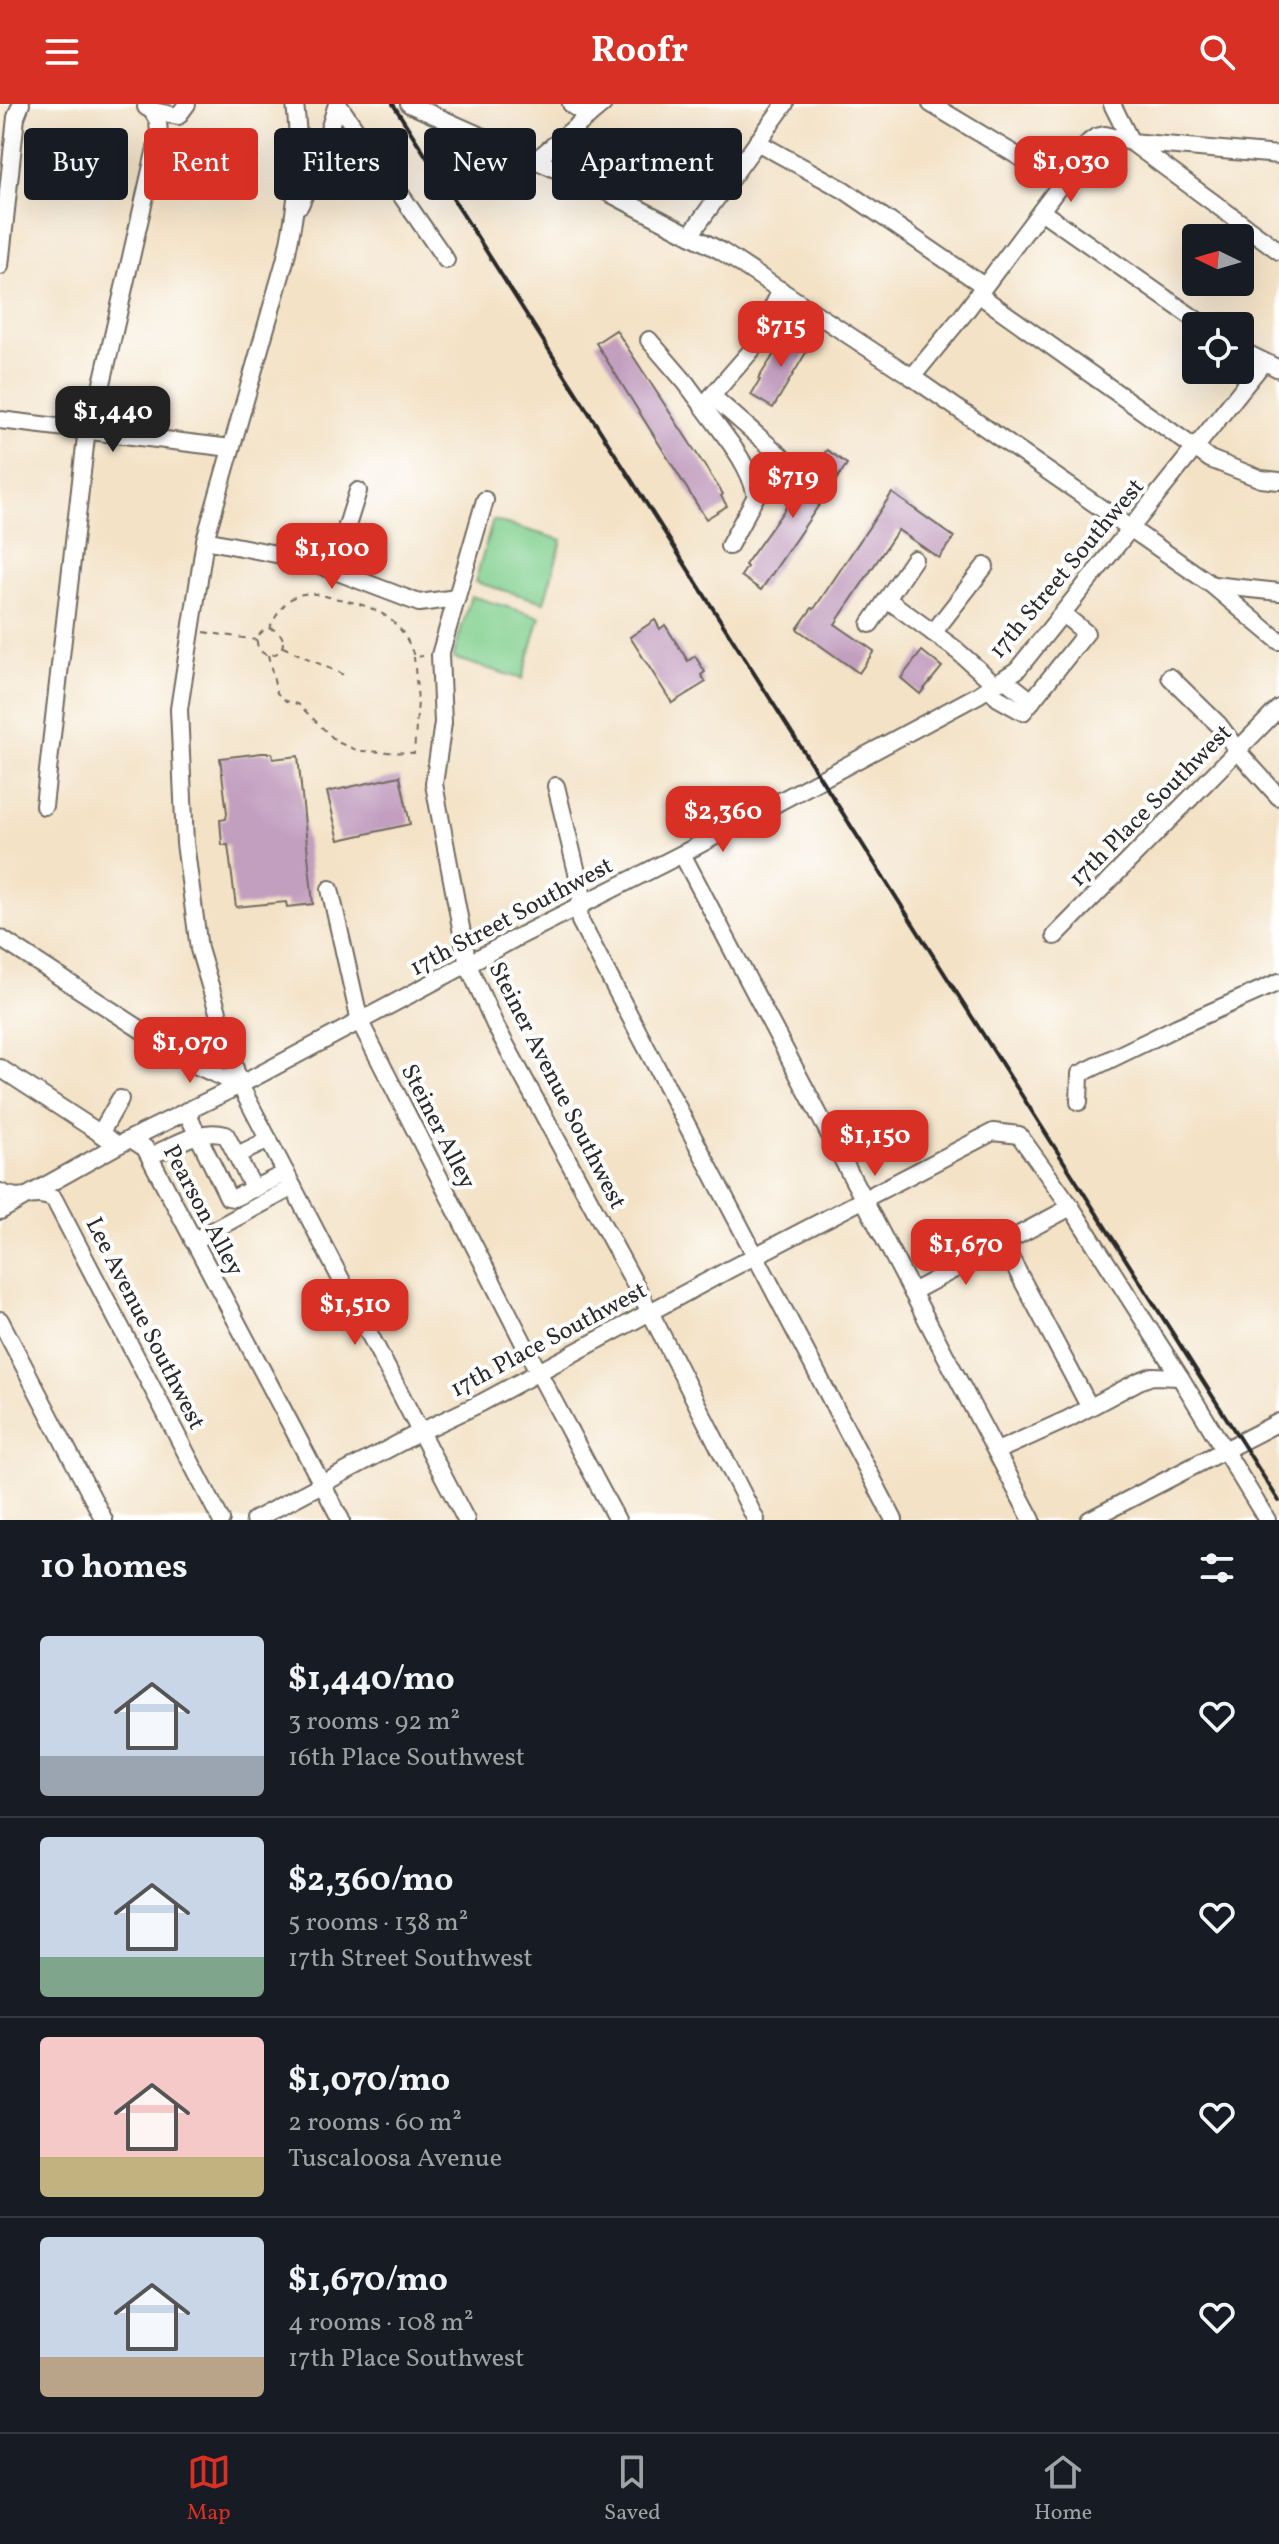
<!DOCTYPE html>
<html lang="en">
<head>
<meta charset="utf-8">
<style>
	body { margin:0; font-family:Vollkorn,serif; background:#20242c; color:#f1f3f6; height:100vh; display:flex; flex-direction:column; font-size:30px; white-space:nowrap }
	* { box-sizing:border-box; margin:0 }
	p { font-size:26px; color:#9ea1a6 }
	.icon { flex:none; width:44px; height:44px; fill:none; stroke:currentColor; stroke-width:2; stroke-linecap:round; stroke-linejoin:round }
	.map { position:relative; height:1416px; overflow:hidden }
	.sheet { display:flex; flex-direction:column; background:#171b24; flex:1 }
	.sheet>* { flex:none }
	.guide { position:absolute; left:24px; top:24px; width:800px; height:72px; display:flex; gap:16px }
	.needle { width:52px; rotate:275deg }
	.tools { position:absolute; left:1182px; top:120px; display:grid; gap:16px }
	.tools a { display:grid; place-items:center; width:72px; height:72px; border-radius:8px; background:#171b24; box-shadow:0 8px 32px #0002; font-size:40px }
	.price { position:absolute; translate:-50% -68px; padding:0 18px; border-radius:16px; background:#d93025; color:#fff; font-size:26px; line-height:52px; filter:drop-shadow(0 2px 4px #0008) }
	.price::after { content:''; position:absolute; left:50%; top:48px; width:24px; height:18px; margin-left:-12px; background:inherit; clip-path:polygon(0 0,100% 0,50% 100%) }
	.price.on { background:#222; color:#fff }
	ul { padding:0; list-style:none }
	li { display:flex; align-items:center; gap:24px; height:200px; padding:0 40px }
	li+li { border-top:2px solid #363941 }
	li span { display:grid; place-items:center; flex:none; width:224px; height:160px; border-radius:8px; color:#555 }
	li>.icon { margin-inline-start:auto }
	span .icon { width:96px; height:96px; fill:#fffc; stroke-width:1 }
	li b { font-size:34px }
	h2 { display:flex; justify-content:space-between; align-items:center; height:96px; padding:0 40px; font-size:34px }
	.tag { padding:0 28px; border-radius:8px; background:#171b24; box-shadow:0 8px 32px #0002; font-size:28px; line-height:72px }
	.tag.on { background:#d93025; color:#fff }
	header { display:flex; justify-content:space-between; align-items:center; height:104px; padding:0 40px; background:#d93025; color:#fff; font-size:36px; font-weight:700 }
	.dock { display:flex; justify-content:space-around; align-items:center; height:112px; border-top:2px solid #363941; background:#171b24; font-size:22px; color:#9ea1a6 }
	.dock a { display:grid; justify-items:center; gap:4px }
	.dock .on { color:#d93025 }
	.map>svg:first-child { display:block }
	.green { fill:#82d08f; stroke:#567e5d; stroke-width:2 }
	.building { fill:#c29fbf }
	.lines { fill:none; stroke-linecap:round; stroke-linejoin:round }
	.minor-casing { stroke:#716b61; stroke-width:20 }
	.path { stroke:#716b61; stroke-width:2; stroke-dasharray:6 6; stroke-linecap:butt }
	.minor { stroke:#fff; stroke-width:16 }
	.rail { stroke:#2b2b2b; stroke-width:4 }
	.labels { text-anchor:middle; stroke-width:8; stroke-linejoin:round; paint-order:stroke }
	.street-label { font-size:24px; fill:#2b2b2b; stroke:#fff }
</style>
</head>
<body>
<header><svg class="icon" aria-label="menu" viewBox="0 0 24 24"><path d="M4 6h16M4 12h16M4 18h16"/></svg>Roofr<svg class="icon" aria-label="search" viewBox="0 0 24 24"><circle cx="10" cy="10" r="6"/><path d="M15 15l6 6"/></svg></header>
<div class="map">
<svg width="1279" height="1416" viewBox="0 0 1279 1416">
	<rect width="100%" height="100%" fill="#fff"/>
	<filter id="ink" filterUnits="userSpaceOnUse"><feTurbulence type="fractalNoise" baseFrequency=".0125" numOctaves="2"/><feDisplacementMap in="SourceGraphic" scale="16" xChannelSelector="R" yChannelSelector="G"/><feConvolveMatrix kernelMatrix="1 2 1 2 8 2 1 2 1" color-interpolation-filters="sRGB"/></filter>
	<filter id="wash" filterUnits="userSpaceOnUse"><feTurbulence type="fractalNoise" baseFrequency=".006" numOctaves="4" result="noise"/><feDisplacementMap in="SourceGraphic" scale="32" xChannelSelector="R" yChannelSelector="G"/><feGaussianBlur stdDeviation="1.8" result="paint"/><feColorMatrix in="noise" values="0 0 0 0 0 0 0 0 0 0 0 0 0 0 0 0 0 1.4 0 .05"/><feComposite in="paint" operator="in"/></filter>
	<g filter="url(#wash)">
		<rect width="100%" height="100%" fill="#f3e2c6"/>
		<g class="green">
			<polygon points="493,416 562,436 544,498 475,478"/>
			<polygon points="471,492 540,513 522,575 453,554"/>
		</g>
		<g id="blocks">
			<g class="building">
				<polygon points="616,226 723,390 721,392 727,402 706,415 596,239"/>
				<polygon points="789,227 811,240 773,304 751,291 760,276 758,275"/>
				<polygon points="827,346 847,360 761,486 741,472 747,463 745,461"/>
				<polygon points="892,389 954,433 939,454 898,426 835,520 874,547 859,569 797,525 812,504 814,505"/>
				<polygon points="655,516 660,525 665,521 688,557 695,552 705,568 701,571 706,578 672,599 630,533"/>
				<polygon points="922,547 942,563 920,590 901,574"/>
				<polygon points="262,649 272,649 273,655 298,652 313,800 287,803 286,798 236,803 228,741 222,741 220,716 226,715 227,709 220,654"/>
				<polygon points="400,672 410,720 339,736 327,688"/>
			</g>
		</g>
	</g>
	<g filter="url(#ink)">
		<use href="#blocks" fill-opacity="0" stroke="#716b61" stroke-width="2"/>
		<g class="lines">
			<defs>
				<g id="minor">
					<path d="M295 0C302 57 298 101 285 157L205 436 179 605 185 739 199 845 240 981 466 1416"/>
					<polyline points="338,0 446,156"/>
					<polyline points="409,0 607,88 721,147 912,273 1212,481 1279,537"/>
					<polyline points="571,0 588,13"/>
					<polyline points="931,0 1041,66 1064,76"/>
					<polyline points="1112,0 1131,38 1279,147"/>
					<polyline points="146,3 153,7 178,12 187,0"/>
					<polyline points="757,38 844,86 984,182"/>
					<polyline points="536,56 603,0"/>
					<polyline points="300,101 321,52 337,0"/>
					<polyline points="1041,107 1205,222"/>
					<polyline points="690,131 785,0"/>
					<polyline points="0,162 16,13 21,0"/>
					<polyline points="978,190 1210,355 1261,375 1279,377"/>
					<polyline points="649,236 686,279 703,302"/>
					<polyline points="1240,246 1279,265"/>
					<polyline points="912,273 963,211 1064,76 1089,38 1096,33 1105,31 1131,38 1279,51"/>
					<polyline points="712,292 781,352 756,392"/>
					<polyline points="0,316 231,344"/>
					<polyline points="485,396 440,551 443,619 434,680 468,861 495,921 650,1208 756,1416"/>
					<polyline points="205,436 306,456 419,499 457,494"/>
					<path d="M729 442 756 392C749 358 723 330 703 302L751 247 781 186"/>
					<polyline points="333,466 358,387"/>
					<polyline points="1213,481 1279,488"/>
					<polyline points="888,496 954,544 995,580"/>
					<polyline points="870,520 914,455"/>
					<polyline points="933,529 985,462"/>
					<polyline points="1170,573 1219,621 1241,651 1279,693"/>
					<polyline points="1004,575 1032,597"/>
					<polyline points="989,584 998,594 1023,608 1086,529 1063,510"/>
					<polyline points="556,682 582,789 579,803 580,817 894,1416"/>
					<polyline points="44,702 86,333 93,319 159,31 158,17 148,0"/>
					<polyline points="682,750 1032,1416"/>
					<polyline points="330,785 360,918 544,1279 617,1416"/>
					<polyline points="1055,832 1279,604"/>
					<polyline points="0,834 197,962 240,981"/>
					<polyline points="0,964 118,1041"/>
					<polyline points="1079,998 1080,970 1177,923 1279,878"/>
					<polyline points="186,1007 228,1093 234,1094 286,1069"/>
					<polyline points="100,1030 120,995"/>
					<polyline points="131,1035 145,1044 341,1416"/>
					<path d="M159 1048C181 1038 202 1024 226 1031L254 1085"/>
					<polyline points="237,1051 269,1036"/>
					<path d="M0 1088C25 1100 31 1084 54 1095L221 1416"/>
					<polyline points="0,1107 118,1041 240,981 516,834 682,750 978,591 1017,566 1263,259"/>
					<polyline points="193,1137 293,1083"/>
					<polyline points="1003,1140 1089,1302"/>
					<polyline points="912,1188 1071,1103"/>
					<polyline points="0,1216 104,1416"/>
					<polyline points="997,1347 1068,1315 1139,1277 1152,1272 1180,1273"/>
					<polyline points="254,1416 422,1327 481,1299 728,1166 993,1028 1019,1031 1071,1103 1180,1273 1267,1416"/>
					<polyline points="1089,1416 1279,1318"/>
				</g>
			</defs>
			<use href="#minor" class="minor-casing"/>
			<g class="path">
				<path d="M269 525C276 512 283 498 296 492 308 487 322 491 333 494 372 501 402 512 414 553L423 552"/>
				<circle cx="270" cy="538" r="13"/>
				<polyline points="204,528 257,536"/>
				<polyline points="283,543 348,573"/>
				<polyline points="268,551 277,589 286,597 298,600 337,638 359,647 414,649 418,597 414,553"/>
			</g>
			<use href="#minor" class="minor"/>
			<polyline class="rail" points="393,0 1279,1397"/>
		</g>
	</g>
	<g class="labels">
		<g class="street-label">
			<text transform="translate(1066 464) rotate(-50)" y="8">17th Street Southwest</text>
			<text transform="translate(1150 701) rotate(-45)" y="8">17th Place Southwest</text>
			<text transform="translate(511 812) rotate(-28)" y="8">17th Street Southwest</text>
			<text transform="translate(558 981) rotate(63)" y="8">Steiner Avenue Southwest</text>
			<text transform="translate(439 1022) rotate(63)" y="8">Steiner Alley</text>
			<text transform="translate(204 1106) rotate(62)" y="8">Pearson Alley</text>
			<text transform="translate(146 1219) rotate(63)" y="8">Lee Avenue Southwest</text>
			<text transform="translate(548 1235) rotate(-28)" y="8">17th Place Southwest</text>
		</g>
	</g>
</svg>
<div class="tools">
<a><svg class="needle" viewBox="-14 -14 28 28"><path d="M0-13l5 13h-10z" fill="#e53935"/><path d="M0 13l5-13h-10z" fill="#9ea1a6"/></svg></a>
<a><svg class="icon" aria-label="locate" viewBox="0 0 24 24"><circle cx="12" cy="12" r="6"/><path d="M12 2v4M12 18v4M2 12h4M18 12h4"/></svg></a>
</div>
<b class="price" style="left:1071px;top:100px">$1,030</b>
<b class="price" style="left:781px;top:265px">$715</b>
<b class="price on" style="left:113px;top:350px">$1,440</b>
<b class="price" style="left:793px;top:416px">$719</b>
<b class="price" style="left:332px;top:487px">$1,100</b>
<b class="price" style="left:723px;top:750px">$2,360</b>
<b class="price" style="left:190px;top:981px">$1,070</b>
<b class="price" style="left:875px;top:1074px">$1,150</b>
<b class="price" style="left:966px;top:1183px">$1,670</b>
<b class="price" style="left:355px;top:1243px">$1,510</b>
<div class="guide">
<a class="tag">Buy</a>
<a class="tag on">Rent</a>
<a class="tag">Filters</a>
<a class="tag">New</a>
<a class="tag">Apartment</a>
</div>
</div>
<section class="sheet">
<h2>10 homes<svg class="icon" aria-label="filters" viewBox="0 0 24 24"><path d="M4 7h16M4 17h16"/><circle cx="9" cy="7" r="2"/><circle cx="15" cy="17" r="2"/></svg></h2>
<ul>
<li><span style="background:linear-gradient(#c9d6e8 75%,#9aa5b1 0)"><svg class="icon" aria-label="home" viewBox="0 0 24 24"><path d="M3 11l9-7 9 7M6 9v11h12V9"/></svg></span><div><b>$1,440/mo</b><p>3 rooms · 92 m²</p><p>16th Place Southwest</p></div><svg class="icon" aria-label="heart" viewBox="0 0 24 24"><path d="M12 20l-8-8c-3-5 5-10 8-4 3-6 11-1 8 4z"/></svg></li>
<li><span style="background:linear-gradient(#c9d6e8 75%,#7fa58c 0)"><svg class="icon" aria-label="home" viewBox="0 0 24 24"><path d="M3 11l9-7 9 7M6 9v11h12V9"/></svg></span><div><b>$2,360/mo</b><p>5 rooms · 138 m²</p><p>17th Street Southwest</p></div><svg class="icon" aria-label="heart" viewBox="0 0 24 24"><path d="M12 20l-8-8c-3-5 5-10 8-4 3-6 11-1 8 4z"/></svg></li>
<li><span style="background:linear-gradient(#f6c9c9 75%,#c2b280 0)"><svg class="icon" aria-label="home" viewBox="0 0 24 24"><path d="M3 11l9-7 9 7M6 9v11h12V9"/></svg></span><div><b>$1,070/mo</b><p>2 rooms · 60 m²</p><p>Tuscaloosa Avenue</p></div><svg class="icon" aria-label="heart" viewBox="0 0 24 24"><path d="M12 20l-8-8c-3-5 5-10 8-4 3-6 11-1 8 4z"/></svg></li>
<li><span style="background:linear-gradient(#c9d6e8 75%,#b9a48a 0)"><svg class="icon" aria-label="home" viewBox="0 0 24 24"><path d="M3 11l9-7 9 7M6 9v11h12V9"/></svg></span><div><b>$1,670/mo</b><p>4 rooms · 108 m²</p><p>17th Place Southwest</p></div><svg class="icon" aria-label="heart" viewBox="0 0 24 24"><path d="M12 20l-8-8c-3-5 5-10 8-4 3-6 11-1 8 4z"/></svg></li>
</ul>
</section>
<nav class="dock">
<a class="on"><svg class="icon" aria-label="map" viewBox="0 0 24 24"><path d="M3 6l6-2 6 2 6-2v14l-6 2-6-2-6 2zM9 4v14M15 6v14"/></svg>Map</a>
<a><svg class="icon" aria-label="saved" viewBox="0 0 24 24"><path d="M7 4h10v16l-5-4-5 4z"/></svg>Saved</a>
<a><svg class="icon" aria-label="home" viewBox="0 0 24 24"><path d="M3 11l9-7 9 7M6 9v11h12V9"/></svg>Home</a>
</nav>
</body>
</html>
